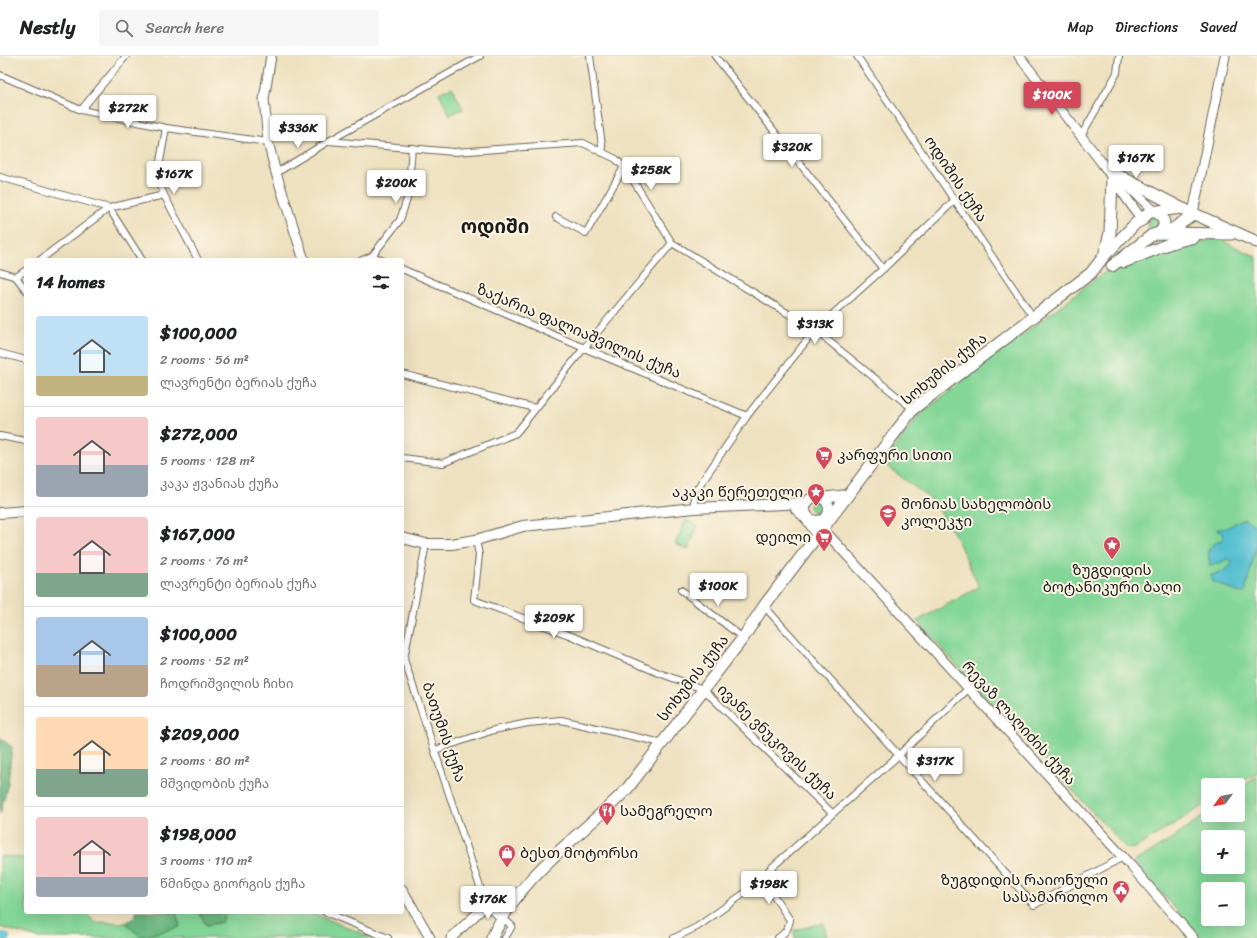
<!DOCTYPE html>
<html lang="en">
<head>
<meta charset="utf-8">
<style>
	body { margin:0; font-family:Sriracha,"Noto Sans Georgian",sans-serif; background:#f6f6f6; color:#202124; height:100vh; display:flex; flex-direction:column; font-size:15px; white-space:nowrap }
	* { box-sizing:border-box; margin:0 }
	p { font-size:13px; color:#757577 }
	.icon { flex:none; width:22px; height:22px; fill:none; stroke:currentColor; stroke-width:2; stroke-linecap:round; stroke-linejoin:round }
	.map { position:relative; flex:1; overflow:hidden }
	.sheet { position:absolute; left:24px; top:202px; width:380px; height:656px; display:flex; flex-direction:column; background:#fff; border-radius:4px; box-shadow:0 4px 16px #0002 }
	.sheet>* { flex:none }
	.needle { width:26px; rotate:238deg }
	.buttons { position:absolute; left:1201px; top:722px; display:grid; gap:8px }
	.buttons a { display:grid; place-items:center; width:44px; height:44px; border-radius:4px; background:#fff; box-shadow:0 4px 16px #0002; font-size:20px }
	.price { position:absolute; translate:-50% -34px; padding:0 9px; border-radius:4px; background:#fff; color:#222; font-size:13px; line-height:26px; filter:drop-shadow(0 1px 2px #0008) }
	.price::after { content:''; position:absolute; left:50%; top:24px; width:12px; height:9px; margin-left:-6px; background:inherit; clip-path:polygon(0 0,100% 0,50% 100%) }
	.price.current { background:#d1495b; color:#fff }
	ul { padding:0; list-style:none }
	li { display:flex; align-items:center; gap:12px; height:100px; padding:0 12px }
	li+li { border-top:1px solid #e0e0e0 }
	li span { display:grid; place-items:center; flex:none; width:112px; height:80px; border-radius:4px; color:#555 }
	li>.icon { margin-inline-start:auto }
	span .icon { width:48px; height:48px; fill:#fffc; stroke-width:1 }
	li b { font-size:17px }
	h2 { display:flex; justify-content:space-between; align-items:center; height:48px; padding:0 12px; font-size:17px }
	header { display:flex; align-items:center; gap:24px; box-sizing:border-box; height:56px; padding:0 20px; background:#fff; border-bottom:1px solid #e0e0e0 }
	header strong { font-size:19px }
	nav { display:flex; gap:22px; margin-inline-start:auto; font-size:14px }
	.search { width:280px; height:36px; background:#f6f6f6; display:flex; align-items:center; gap:10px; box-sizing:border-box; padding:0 14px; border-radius:4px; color:#757577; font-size:15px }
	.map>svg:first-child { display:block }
	.green { fill:#83d697; stroke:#50795a; fill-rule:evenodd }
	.forest { fill:#6ab780; stroke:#436a4e }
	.water { fill:#55bfd0; stroke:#386e76 }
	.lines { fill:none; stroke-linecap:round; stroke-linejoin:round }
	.river { stroke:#55bfd0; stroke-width:12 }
	.street-casing { stroke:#666155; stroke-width:8 }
	.secondary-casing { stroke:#666155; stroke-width:11 }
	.primary-casing { stroke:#666155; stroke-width:12 }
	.highway-casing { stroke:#666155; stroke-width:13 }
	.street { stroke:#fff; stroke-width:6 }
	.secondary { stroke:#fff; stroke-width:9 }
	.primary { stroke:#fff; stroke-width:10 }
	.highway { stroke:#fff; stroke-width:11 }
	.labels { text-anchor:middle; stroke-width:4; stroke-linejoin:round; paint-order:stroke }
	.street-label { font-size:15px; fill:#1c1c1c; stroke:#fcf5e5 }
	.poi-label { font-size:15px; fill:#1c1c1c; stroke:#fcf5e5; text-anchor:start }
	.district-label { font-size:19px; font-weight:bold; fill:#1c1c1c; stroke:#fcf5e5 }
</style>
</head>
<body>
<header>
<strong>Nestly</strong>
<div class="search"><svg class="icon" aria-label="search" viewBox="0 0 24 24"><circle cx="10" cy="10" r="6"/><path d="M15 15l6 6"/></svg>Search here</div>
<nav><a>Map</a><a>Directions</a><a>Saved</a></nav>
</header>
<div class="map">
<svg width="1257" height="882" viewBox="0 0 1257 882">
	<rect width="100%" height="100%" fill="#fcf5e5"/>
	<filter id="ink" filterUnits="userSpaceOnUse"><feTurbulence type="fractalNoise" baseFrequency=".025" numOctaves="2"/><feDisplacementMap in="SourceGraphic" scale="8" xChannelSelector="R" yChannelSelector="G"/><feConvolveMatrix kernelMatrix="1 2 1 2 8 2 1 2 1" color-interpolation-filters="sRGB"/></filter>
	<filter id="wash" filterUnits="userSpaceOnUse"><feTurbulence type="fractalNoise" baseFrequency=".012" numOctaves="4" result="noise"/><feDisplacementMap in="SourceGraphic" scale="16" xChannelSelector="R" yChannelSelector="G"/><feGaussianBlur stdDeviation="0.9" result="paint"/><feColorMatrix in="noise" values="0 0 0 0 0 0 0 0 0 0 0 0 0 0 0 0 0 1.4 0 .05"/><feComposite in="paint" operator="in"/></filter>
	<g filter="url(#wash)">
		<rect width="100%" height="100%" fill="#eee1c0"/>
		<g class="green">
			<polygon points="452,31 463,53 450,59 439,37"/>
			<polygon points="1154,161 1158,163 1160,171 1152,174 1148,172 1147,167 1149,162"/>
			<polygon points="1217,182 1257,201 1257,718 1236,729 1208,729 1208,747 1135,792 1127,793 983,638 917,565 979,531 954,477 933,445 883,407 917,361 993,301 1105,216"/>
			<circle cx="816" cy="451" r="6"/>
			<polygon points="686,464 698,470 688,494 675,488"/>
			<path d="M1257 721V882H1201L1134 806 1172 783 1208 757V759H1238V733ZM1208 781H1238V811H1208ZM1208 833H1238V863H1208Z"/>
			<polygon points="0,800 26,802 26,856 85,856 95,866 126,867 141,881 180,871 176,856 199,856 206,869 222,866 226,856 310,856 373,882 38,882 0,871"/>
			<polygon points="824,867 827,882 795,882 794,874"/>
		</g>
		<g class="forest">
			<polygon points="0,682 12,691 8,727 0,758"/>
			<polygon points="136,856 176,856 180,871 141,881 126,867 136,860"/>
			<polygon points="199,856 226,856 222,866 206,869"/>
		</g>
		<path class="water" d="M1245 463 1256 470 1257 488 1245 537 1237 536 1212 525 1211 519C1221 517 1228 514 1233 505L1227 503 1219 508 1210 509 1208 495 1213 488 1222 484 1223 478 1218 475 1217 473C1230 474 1234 465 1245 463Z"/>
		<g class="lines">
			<polyline class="river" points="0,882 4,882"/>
		</g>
	</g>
	<g filter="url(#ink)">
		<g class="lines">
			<defs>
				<g id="street">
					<polyline points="590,0 603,97"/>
					<polyline points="715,0 883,213"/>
					<polyline points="857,0 1033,261"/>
					<polyline points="0,19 81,54 166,72 268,86"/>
					<polyline points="81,54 126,0"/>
					<polyline points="166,72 157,122 164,139 198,204"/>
					<polyline points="1081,80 1117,17 1119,0"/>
					<polyline points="329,85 454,96 583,87 616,103 628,116 672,187 815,274 913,353"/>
					<polyline points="276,117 329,85 480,0"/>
					<polyline points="0,121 109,152 142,204"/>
					<polyline points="556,161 586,177 624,111"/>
					<polyline points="372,200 400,164 408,140 412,92"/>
					<polyline points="40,204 109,152 164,139"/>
					<polyline points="362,204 372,200 382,204"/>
					<polyline points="402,213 584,292 747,360"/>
					<polyline points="0,216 16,221 26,234"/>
					<polyline points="16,221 26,214"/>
					<polyline points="0,297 26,304"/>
					<polyline points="402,318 535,352"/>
					<polyline points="0,380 26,385"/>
					<polyline points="402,402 443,407 516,377 584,292 672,187"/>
					<polyline points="694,452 694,437 747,360 815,274 883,213 955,144"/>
					<polyline points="476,484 479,499 474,544 569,579 659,617 703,633 832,757"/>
					<polyline points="426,488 404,603 486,849"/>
					<polyline points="681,534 743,582"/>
					<polyline points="764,550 1034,849 1123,801"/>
					<polyline points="435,694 494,674 528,667 561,664 662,687"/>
					<path d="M763 824 790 864C788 873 786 876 778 882"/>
					<polyline points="325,856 388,882"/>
					<polyline points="503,862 512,870 505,882"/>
					<polyline points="674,882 697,871 763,824 769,814 899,699 968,633"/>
				</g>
				<g id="secondary">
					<polyline points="271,0 264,43 268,86 276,117 304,204"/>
					<polyline points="1019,0 1102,107 1142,164"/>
					<polyline points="1122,124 1155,156"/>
					<polyline points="1193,157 1225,0"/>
					<polyline points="823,473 1131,810 1193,882"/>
					<polyline points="402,833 430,882"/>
					<polyline points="451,882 486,849 503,862"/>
				</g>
				<g id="primary">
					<circle cx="817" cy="453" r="12"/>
					<polyline points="821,442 848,439"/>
					<path d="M796 453C805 461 813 468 817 481"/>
					<polyline points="0,457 26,455"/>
					<polyline points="402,482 426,488 451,488 476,484 523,470 694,452 807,447"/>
				</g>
				<g id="highway">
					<polyline points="1116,118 1181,152"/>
					<path d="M1155 156C1165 160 1167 170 1159 177"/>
					<polyline points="1167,177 1190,161 1193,157"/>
					<polyline points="1104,200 1110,177 1112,122"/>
					<polyline points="1124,206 1171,187 1194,181"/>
					<polyline points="1112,210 1152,179 1159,177 1231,178"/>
					<path d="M492 882C520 818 580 781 627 733L743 582 764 550 913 353 1091 217 1104 200 1136 167 1142 164 1148 157 1151 156 1181 152 1257 186"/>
				</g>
			</defs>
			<use href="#street" class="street-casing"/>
			<use href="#secondary" class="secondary-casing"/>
			<use href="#primary" class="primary-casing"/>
			<use href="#highway" class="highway-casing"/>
			<use href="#street" class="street"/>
			<use href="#secondary" class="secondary"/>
			<use href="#primary" class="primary"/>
			<use href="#highway" class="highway"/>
		</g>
	</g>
	<defs>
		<symbol id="supermarket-pin" viewBox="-11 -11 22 30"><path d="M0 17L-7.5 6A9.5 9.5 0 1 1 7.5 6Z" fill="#d1495b" stroke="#fcf5e5"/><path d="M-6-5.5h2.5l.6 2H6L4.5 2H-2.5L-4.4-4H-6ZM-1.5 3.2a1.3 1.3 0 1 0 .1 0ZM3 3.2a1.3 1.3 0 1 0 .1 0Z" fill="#fff"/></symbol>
		<symbol id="sight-pin" viewBox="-11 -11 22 30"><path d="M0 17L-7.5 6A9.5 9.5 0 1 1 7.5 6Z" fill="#d1495b" stroke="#fcf5e5"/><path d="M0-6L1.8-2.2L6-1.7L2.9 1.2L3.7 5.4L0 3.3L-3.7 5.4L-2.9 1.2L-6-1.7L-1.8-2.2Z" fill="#fff"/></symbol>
		<symbol id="university-pin" viewBox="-11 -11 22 30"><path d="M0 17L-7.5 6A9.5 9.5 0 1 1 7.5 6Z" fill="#d1495b" stroke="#fcf5e5"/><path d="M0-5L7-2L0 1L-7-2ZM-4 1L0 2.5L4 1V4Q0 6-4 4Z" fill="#fff"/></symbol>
		<symbol id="restaurant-pin" viewBox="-11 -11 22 30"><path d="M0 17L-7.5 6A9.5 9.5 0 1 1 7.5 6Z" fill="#d1495b" stroke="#fcf5e5"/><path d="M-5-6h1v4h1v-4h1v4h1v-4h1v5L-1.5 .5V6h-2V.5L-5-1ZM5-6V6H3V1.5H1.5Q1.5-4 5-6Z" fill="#fff"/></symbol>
		<symbol id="shop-pin" viewBox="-11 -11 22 30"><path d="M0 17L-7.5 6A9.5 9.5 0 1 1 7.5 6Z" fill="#d1495b" stroke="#fcf5e5"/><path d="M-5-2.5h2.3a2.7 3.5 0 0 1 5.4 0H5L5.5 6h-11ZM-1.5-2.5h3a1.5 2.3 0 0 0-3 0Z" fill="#fff"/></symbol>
		<symbol id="civic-pin" viewBox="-11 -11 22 30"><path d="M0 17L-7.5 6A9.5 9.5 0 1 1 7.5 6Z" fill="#d1495b" stroke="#fcf5e5"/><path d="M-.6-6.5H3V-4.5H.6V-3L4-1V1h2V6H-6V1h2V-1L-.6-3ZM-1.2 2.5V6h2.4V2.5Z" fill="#fff"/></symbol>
	</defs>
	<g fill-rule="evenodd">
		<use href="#supermarket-pin" x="814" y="389" width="20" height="27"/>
		<use href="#sight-pin" x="806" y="426" width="20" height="27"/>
		<use href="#university-pin" x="878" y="447" width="20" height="27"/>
		<use href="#supermarket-pin" x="814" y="471" width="20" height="27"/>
		<use href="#sight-pin" x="1102" y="479" width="20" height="27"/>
		<use href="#restaurant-pin" x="597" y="745" width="20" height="27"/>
		<use href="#shop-pin" x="497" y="787" width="20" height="27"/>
		<use href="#civic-pin" x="1111" y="823" width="20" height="27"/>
	</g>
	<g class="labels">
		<g class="street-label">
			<text transform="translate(956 123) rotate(56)" y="5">ოდიშის ქუჩა</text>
			<text transform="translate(579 275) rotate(23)" y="5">ზაქარია ფალიაშვილის ქუჩა</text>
			<text transform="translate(944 313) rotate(-39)" y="5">სოხუმის ქუჩა</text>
			<text transform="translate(693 622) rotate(-52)" y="5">სოხუმის ქუჩა</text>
			<text transform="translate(1019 667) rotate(48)" y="5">რევაზ ლაღიძის ქუჩა</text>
			<text transform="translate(444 676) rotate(71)" y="5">ბათუმის ქუჩა</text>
			<text transform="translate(777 686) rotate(44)" y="5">ივანე ვნუკოვის ქუჩა</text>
		</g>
		<g class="poi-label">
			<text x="837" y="404">კარფური სითი</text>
			<text x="803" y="441" text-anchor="end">აკაკი წერეთელი</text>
			<text x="901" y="453">შონიას სახელობის<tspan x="901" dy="17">კოლეკჯი</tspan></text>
			<text x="811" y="486" text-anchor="end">დეილი</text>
			<text x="1112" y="519" text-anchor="middle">ზუგდიდის<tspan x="1112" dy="17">ბოტანიკური ბაღი</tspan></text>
			<text x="620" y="760">სამეგრელო</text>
			<text x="520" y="802">ბესთ მოტორსი</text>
			<text x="1108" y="829" text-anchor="end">ზუგდიდის რაიონული<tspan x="1108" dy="17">სასამართლო</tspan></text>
		</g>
		<g class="district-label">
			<text x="495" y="177">ოდიში</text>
		</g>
	</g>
</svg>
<div class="buttons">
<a><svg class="needle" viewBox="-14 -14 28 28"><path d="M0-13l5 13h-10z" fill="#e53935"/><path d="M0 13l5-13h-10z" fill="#757577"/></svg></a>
<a>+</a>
<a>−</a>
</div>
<b class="price current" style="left:1052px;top:60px">$100K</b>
<b class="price" style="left:128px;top:73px">$272K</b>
<b class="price" style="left:298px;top:93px">$336K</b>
<b class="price" style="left:792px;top:112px">$320K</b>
<b class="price" style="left:1136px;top:123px">$167K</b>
<b class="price" style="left:651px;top:135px">$258K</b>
<b class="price" style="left:174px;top:139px">$167K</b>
<b class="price" style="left:396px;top:148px">$200K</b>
<b class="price" style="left:815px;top:289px">$313K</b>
<b class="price" style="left:718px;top:551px">$100K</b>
<b class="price" style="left:554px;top:583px">$209K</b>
<b class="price" style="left:935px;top:726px">$317K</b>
<b class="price" style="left:769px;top:849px">$198K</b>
<b class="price" style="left:488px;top:864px">$176K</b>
<section class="sheet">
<h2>14 homes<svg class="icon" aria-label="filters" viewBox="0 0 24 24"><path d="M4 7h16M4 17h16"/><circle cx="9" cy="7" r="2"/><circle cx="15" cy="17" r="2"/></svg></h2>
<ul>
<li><span style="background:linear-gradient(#bfe0f5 75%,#c2b280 0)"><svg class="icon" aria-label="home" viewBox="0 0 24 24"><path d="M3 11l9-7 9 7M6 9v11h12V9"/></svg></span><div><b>$100,000</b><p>2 rooms · 56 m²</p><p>ლავრენტი ბერიას ქუჩა</p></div></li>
<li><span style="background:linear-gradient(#f6c9c9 60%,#9aa5b1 0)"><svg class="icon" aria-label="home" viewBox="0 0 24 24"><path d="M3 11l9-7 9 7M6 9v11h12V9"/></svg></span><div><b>$272,000</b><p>5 rooms · 128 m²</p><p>კაკა ჟვანიას ქუჩა</p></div></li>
<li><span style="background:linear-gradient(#f6c9c9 70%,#7fa58c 0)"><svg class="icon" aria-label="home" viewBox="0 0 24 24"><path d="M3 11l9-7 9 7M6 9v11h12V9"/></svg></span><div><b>$167,000</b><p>2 rooms · 76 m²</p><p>ლავრენტი ბერიას ქუჩა</p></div></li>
<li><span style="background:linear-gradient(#a9c7e8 60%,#b9a48a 0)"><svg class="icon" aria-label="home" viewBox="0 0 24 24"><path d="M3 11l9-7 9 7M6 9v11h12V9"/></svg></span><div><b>$100,000</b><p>2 rooms · 52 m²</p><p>ჩოდრიშვილის ჩიხი</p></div></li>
<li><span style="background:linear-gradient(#ffd9b3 65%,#7fa58c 0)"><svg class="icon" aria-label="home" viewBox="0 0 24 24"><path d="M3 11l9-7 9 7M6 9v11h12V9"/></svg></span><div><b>$209,000</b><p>2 rooms · 80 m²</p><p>მშვიდობის ქუჩა</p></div></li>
<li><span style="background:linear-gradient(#f6c9c9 75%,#9aa5b1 0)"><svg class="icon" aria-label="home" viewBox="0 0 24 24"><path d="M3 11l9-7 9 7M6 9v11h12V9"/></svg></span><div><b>$198,000</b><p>3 rooms · 110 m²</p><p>წმინდა გიორგის ქუჩა</p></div></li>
</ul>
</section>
</div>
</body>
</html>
